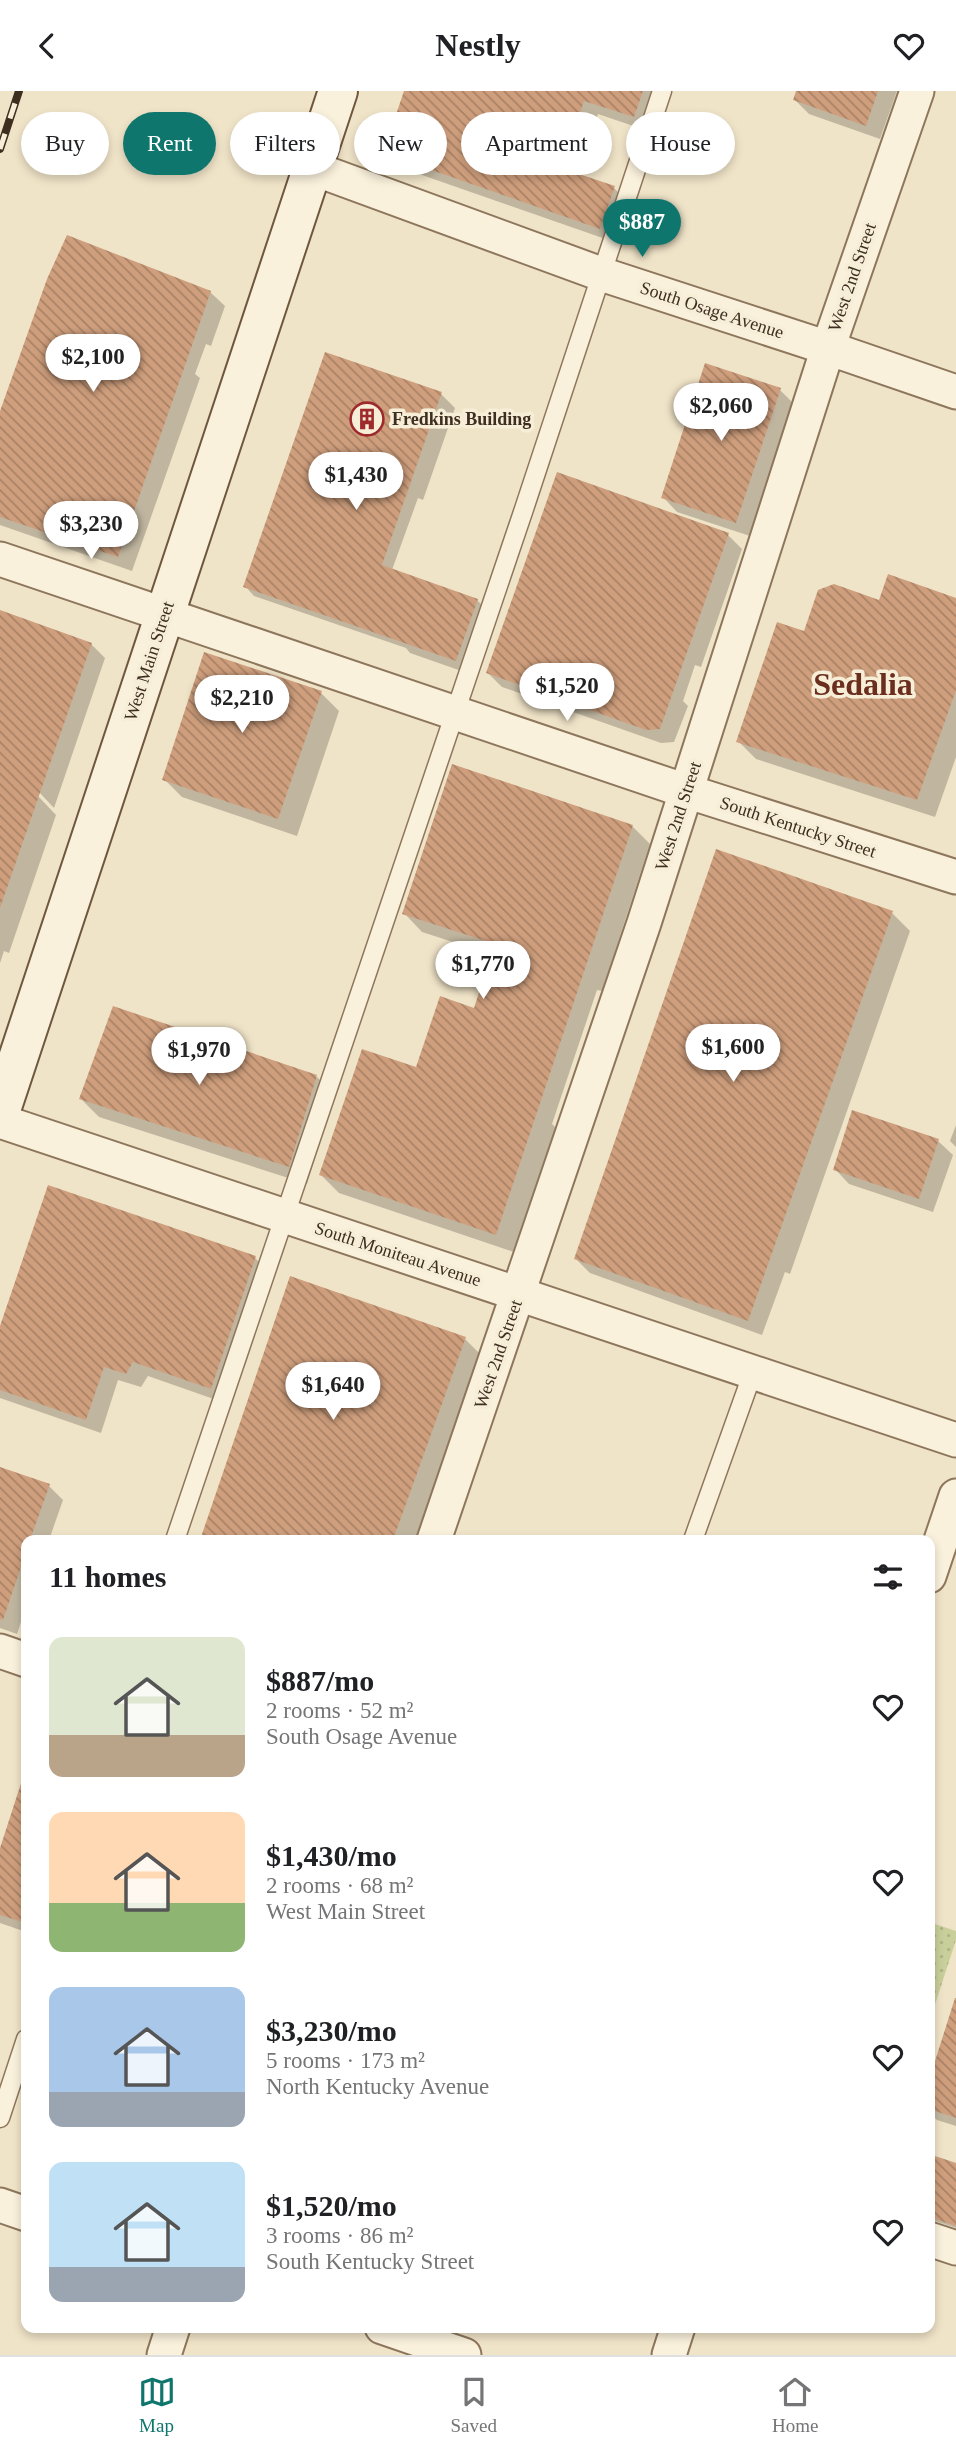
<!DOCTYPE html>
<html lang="en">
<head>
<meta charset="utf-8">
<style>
	body { margin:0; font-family:"Times New Roman",serif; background:#f6f6f6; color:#202124; height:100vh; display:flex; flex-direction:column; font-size:26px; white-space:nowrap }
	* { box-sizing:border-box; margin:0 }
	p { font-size:23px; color:#757577 }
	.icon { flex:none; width:38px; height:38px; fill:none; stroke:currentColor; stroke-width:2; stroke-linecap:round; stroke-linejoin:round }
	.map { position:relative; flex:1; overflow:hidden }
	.details { position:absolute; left:21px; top:1444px; width:914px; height:798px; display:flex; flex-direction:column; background:#fff; border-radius:14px; box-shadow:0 4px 10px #0003 }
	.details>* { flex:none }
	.banner { position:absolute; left:21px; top:21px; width:915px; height:63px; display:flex; gap:14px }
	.price { position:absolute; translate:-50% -60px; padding:0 16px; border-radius:24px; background:#fff; color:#222; font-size:23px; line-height:46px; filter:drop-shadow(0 2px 4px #0008) }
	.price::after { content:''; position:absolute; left:50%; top:42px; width:21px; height:16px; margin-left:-10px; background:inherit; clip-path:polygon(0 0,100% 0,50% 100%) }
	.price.active { background:#0f766e; color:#fff }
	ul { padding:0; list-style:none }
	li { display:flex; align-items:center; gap:21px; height:175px; padding:0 28px }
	li span { display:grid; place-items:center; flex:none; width:196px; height:140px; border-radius:14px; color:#555 }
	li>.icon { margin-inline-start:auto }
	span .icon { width:84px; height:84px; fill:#fffc; stroke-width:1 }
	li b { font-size:30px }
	h2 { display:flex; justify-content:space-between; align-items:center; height:84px; padding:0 28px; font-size:30px }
	.chip { padding:0 24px; border-radius:32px; background:#fff; box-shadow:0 4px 10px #0003; font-size:24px; line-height:63px }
	.chip.active { background:#0f766e; color:#fff }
	header { display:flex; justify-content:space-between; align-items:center; height:91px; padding:0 28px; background:#fff; font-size:32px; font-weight:600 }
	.menu { display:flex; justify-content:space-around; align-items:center; height:98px; border-top:2px solid #e0e0e0; background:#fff; font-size:19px; color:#757577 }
	.menu a { display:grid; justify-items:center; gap:4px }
	.menu .active { color:#0f766e }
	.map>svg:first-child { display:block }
	.park { fill:url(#park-dots) }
	.shadow { fill:#0003 }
	.building { fill:url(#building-back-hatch) }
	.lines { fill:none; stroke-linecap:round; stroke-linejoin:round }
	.service-casing { stroke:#8d765c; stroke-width:21 }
	.minor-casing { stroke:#8d765c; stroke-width:37 }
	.secondary-casing { stroke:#6f573f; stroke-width:42 }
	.service { stroke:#faf1dc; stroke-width:18 }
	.minor { stroke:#faf1dc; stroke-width:33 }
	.secondary { stroke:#faf1dc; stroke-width:38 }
	.rail-casing { stroke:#3d2e20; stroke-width:8 }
	.rail { stroke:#f7eed8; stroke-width:5; stroke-dasharray:16; stroke-linecap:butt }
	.labels { text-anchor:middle; stroke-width:7; stroke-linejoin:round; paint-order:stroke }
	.street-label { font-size:18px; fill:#3d2e20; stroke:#f7eed8 }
	.poi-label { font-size:18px; font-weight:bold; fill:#3d2e20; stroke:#f7eed8; text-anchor:start }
	.town-label { font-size:32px; font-weight:bold; fill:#6b2e1e; stroke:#f7eed8 }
</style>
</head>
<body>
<header><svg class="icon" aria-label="back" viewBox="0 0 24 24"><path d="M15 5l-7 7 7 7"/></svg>Nestly<svg class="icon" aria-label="heart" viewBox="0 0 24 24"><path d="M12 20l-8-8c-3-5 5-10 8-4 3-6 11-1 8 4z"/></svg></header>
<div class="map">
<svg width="956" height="2264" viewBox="0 0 956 2264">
	<defs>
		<pattern id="park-dots" width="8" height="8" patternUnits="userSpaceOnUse" patternTransform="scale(1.75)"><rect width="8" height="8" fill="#c9cf9b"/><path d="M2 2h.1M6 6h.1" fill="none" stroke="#aeb285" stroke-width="1.8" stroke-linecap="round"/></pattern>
		<pattern id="building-back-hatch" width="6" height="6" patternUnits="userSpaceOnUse" patternTransform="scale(1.75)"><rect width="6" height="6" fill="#cf9f7d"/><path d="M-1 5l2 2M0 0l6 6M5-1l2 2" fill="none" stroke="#a98266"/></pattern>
	</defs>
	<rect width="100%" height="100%" fill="#f0e4c8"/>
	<polygon class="park" points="929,1831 956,1840 956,1849 929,1932"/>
	<g class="shadow">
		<polygon points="406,0 655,0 648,40 598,23 577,84 614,97 628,111 614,151 399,76 385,61"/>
		<polygon points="798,0 897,0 880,48 809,23 795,9"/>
		<polygon points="210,201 225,215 211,255 206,253 195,283 200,287 132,480 0,434 0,327"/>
		<polygon points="780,299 794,313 750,445 677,421 663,406"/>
		<polygon points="441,303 455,317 423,409 418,407 392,479 477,509 491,523 470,583 410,562 406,557 254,505 245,495"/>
		<polygon points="728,444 742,458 701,576 695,574 683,610 688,615 674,651 661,652 502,596 488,582"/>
		<polygon points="956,509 956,666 935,726 756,668 738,650 805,543 880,512"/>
		<polygon points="0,520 91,553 105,567 54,717 38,700 38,705 56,724 9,862 4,860 0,872"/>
		<polygon points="321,602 339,620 297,745 182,706 164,688"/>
		<polygon points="632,735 650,753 602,900 597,899 552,1033 556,1037 514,1161 339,1102 321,1084 475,919 493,864 422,841 404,822"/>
		<polygon points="892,822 910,840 790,1183 785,1181 762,1244 590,1182 576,1168"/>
		<polygon points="317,986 335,1004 307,1093 99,1026 81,1008"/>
		<polygon points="956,1034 956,1056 950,1050"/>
		<polygon points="938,1050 953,1064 933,1121 849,1093 835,1078"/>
		<polygon points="255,1167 273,1185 225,1312 148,1285 141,1296 118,1289 101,1342 0,1307 0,1240"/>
		<polygon points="465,1248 483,1266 418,1449 399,1449 389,1439 387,1442 394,1449 202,1449"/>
		<polygon points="0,1378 49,1395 63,1409 49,1449 26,1449 26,1516 17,1543 0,1537"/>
		<polygon points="26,1680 26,1841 0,1832 0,1763"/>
		<polygon points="956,1911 956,2035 937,2029 929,2021 929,1995"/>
		<polygon points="929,2064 956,2074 956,2137 929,2128"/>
	</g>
	<g class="building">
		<polygon points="404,0 643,0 634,26 584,10 561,77 615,95 600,138 383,62"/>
		<polygon points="796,0 878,0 866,35 793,9"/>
		<polygon points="67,144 211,200 118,466 0,426 0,320 47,188"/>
		<polygon points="325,261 442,301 382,474 478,508 456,570 243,496"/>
		<polygon points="705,272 781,297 736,432 661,407"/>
		<polygon points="557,381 729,442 660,638 646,639 486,582"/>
		<polygon points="888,483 956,507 956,599 917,709 736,651 777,531 804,540 818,499 834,493 879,509"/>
		<polygon points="0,519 92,552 0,817"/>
		<polygon points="204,561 322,600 278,728 162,689"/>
		<polygon points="452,673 633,734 496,1144 319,1084 362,958 416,976 440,905 474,917 495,853 402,823"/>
		<polygon points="716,758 893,820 748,1230 574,1168"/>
		<polygon points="113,915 317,984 289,1076 79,1008"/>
		<polygon points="852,1019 939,1048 919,1108 833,1079"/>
		<polygon points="48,1094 256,1165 211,1298 133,1271 126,1283 104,1276 86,1329 0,1299 0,1235"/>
		<polygon points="290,1185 466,1246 393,1449 200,1449"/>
		<polygon points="0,1376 50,1393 30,1449 26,1449 26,1461 3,1529 0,1528"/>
		<polygon points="26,1677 26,1832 0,1824 0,1757"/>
		<polygon points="955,1907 956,1907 956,2027 929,2018 929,1989"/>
		<polygon points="929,2063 956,2072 956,2135 929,2126"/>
	</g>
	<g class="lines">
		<defs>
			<g id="service">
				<polyline points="175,1449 524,418 662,0"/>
				<polyline points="693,1449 753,1281"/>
				<polyline points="0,2027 26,1948"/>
			</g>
			<g id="minor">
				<polyline points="312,77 601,183 828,257 956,301"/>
				<polyline points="0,468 686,700 956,786"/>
				<polyline points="0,1030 956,1349"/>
				<polyline points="434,1449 644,832 828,257 917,0"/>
				<polyline points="929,1485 956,1405"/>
				<polyline points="0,1560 26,1569"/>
				<polyline points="0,2114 26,2123"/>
				<polyline points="929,2148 956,2157"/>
				<polyline points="382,2236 464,2264"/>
				<polyline points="164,2264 173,2236"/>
				<polyline points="669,2264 678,2236"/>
			</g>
			<polyline id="secondary" points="0,1022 338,0"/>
		</defs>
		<use href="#service" class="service-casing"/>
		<use href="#minor" class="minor-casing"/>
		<use href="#secondary" class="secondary-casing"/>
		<use href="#service" class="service"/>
		<use href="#minor" class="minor"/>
		<use href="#secondary" class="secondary"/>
		<defs>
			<polyline id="rail" points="0,58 19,0"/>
		</defs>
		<use href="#rail" class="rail-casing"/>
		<use href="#rail" class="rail"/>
	</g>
	<defs>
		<symbol id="building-ring" viewBox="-11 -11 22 22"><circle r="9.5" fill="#f7eed8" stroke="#9e2a2b" stroke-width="1.5"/><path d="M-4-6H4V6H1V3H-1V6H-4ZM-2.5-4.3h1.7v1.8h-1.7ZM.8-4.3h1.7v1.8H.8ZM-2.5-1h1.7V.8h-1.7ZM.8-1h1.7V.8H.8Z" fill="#9e2a2b"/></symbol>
	</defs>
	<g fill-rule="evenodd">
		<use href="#building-ring" x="348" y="309" width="38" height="38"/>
	</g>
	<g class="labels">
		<g class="street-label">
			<text transform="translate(852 186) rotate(-71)" y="6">West 2nd Street</text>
			<text transform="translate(712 219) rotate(18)" y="6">South Osage Avenue</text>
			<text transform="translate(149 570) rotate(-72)" y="6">West Main Street</text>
			<text transform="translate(678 725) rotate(-72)" y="6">West 2nd Street</text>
			<text transform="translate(798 736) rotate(18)" y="6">South Kentucky Street</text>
			<text transform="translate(398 1163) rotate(18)" y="6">South Moniteau Avenue</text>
			<text transform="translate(498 1263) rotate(-71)" y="6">West 2nd Street</text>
		</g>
		<g class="poi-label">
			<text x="392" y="334">Fredkins Building</text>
		</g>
		<g class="town-label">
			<text x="863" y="604">Sedalia</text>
		</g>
	</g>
</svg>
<b class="price active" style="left:642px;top:168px">$887</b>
<b class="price" style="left:93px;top:303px">$2,100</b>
<b class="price" style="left:721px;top:352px">$2,060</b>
<b class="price" style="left:356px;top:421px">$1,430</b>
<b class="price" style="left:91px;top:470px">$3,230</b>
<b class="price" style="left:567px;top:632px">$1,520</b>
<b class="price" style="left:242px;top:644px">$2,210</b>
<b class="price" style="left:483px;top:910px">$1,770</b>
<b class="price" style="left:733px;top:993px">$1,600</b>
<b class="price" style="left:199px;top:996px">$1,970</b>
<b class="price" style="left:333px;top:1331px">$1,640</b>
<div class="banner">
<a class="chip">Buy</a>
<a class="chip active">Rent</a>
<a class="chip">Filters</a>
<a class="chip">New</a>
<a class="chip">Apartment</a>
<a class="chip">House</a>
</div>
<section class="details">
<h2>11 homes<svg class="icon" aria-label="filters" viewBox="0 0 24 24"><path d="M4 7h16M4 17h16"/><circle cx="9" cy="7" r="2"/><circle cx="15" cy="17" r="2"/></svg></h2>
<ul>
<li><span style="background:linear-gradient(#dfe7d0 70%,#b9a48a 0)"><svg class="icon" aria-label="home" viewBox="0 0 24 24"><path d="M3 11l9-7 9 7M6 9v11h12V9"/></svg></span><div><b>$887/mo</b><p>2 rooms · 52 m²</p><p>South Osage Avenue</p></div><svg class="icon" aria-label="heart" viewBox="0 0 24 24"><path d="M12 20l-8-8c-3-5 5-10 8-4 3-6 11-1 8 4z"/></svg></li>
<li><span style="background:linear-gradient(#ffd9b3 65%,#8fb573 0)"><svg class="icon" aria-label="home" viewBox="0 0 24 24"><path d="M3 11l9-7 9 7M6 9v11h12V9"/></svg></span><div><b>$1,430/mo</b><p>2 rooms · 68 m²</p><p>West Main Street</p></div><svg class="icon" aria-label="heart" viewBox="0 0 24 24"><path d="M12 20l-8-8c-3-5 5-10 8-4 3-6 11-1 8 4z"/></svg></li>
<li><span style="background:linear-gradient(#a9c7e8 75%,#9aa5b1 0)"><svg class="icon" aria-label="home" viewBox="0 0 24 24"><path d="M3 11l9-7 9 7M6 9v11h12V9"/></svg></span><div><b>$3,230/mo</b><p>5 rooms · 173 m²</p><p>North Kentucky Avenue</p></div><svg class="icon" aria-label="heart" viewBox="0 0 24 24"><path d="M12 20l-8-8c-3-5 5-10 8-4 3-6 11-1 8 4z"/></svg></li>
<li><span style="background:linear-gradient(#bfe0f5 75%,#9aa5b1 0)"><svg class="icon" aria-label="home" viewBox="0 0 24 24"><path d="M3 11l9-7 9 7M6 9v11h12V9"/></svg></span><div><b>$1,520/mo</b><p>3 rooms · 86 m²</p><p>South Kentucky Street</p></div><svg class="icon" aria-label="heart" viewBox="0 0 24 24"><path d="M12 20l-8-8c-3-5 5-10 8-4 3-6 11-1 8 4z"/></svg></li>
</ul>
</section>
</div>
<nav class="menu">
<a class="active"><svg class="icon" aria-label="map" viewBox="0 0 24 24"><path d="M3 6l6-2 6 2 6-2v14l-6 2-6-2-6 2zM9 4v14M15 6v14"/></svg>Map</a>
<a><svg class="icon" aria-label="saved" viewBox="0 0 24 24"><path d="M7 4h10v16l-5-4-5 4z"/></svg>Saved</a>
<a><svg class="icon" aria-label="home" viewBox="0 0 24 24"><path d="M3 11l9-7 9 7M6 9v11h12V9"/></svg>Home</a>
</nav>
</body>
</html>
